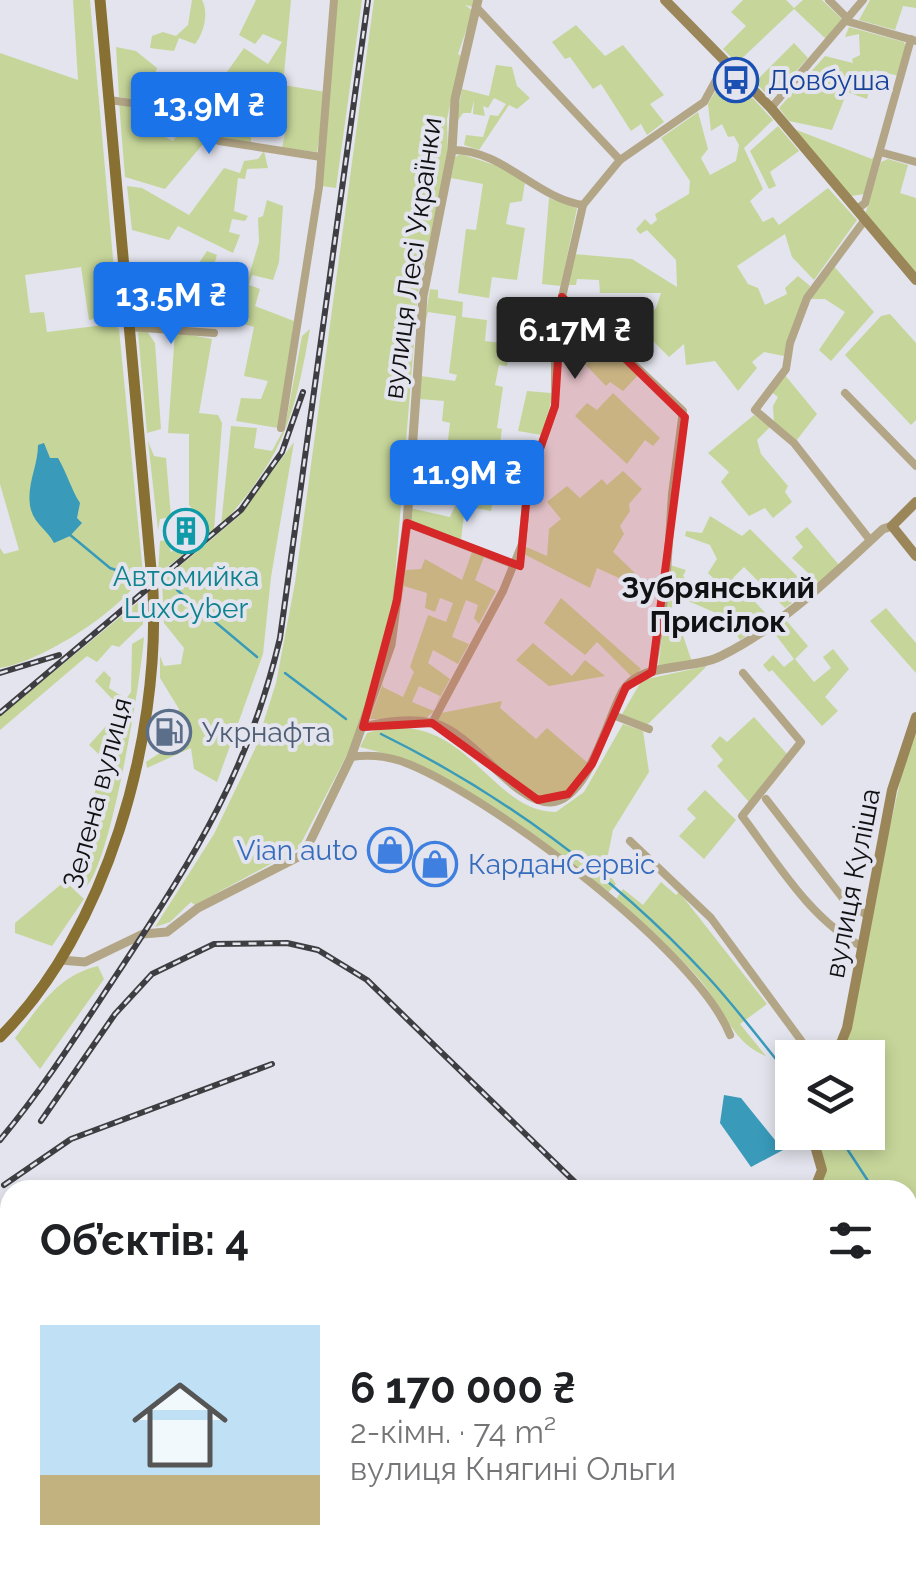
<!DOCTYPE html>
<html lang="uk">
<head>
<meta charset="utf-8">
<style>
	body { margin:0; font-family:Raleway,sans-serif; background:#f2f2f2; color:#202124; height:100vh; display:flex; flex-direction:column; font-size:38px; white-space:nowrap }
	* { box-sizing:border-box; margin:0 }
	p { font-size:32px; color:#757577 }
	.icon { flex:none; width:55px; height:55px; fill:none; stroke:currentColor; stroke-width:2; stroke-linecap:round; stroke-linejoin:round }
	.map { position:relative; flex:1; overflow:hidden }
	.sheet { position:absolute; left:0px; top:1180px; width:918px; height:392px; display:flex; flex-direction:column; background:#fff; border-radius:30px 30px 0 0; box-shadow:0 5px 15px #0003 }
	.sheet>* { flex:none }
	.tools { position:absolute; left:775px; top:1040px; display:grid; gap:20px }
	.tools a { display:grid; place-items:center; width:110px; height:110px; border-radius:0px; background:#fff; box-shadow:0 5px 15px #0003; font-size:50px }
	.price { position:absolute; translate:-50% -85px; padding:0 22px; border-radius:10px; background:#1a73e8; color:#fff; font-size:32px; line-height:65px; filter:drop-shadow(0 2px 5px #0008) }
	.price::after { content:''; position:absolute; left:50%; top:60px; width:30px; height:22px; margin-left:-15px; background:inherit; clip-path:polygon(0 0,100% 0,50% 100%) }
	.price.current { background:#222; color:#fff }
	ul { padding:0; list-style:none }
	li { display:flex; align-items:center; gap:30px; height:250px; padding:0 40px }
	li span { display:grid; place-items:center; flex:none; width:280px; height:200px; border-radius:0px; color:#555 }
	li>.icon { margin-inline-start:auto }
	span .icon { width:120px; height:120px; fill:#fffc; stroke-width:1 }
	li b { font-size:42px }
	h2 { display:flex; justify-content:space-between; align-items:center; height:120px; padding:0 40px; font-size:42px }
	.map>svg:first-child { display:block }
	.green { fill:#c6d69a }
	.water { fill:#399aba }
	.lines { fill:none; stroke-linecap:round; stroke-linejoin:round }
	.stream { stroke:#399aba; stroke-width:2.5 }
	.minor { stroke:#b3a687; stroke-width:8 }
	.tertiary { stroke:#b3a687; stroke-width:9 }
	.secondary { stroke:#9a8658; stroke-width:10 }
	.primary { stroke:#887033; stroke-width:11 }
	.rail-casing { stroke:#3e3e42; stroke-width:6 }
	.rail { stroke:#e3e4ed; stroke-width:2.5; stroke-dasharray:8; stroke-linecap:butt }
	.marked { fill:#d62828; fill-opacity:0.2; stroke:#d62828; stroke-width:8; stroke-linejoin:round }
	.labels { text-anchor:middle; stroke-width:8; stroke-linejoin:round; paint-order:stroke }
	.transit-label { font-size:28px; fill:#164399; stroke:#e3e4ed; text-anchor:start }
	.street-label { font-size:28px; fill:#111114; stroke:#e3e4ed }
	.culture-label { font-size:28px; fill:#0d838f; stroke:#e3e4ed }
	.service-label { font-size:28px; fill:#4e5e75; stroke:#e3e4ed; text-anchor:start }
	.shop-label { font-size:28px; fill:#366cbe; stroke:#e3e4ed; text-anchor:end }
	.neighbourhood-label { font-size:30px; font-weight:bold; fill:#111114; stroke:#e3e4ed }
</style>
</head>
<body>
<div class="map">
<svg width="916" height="1572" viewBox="0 0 916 1572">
	<rect width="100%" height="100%" fill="#e3e4ed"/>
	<g class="green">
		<path d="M73 0H90L118 315 89 320 81 267 25 275 30 313 44 312 47 332 112 324 119 329 143 574C123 610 41 662 0 668V548L4 554 19 550 0 484V53L78 80Z"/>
		<path d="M192 0H202C209 13 204 33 195 44L179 38 174 51 150 48 152 36 163 32 176 36 188 25Z"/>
		<polygon points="256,0 291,0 283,85 326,92 317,152 282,148 286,129 281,115 251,112 251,145 226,140 178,112 194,95 224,117 248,85 227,72 244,48 268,64 282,42 263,34 255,44 239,35"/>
		<polygon points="337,0 362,0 336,188 322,186"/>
		<polygon points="374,0 475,0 474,7 465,5 473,11 458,54 461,56 447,119 448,155 418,293 390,640 349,751 298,849 195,905 191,902 170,922 155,927 214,834 255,749 276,683 295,583"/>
		<polygon points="743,0 786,0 794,8 803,0 822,0 842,19 826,39 794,9 737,63 723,49 746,26 731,12"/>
		<polygon points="870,0 916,0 916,8 903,6 895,30 859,20"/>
		<polygon points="576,25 605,56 623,45 664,95 650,104 664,122 647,135 641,124 631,131 601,84 593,89 570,57 565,59 552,42"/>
		<polygon points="849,27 904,42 906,48 899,76 874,70 867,99 847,92 832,130 789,121 779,108 825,56 853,63 852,59 860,55 859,34 845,37"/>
		<polygon points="794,43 808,58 771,99 755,82"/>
		<polygon points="116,47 136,51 157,68 146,101 119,97"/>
		<polygon points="496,65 512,67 517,86 530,98 517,109 509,105 479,150 464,145 466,135 483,137 490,115 498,116 506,104 494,98 488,108 483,106 485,116 473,114 474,100 471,113 463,113 456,123 462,89 489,96"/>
		<polygon points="724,76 733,77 773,120 744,148 763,189 750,201 763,222 773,217 779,225 828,188 857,220 814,280 792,257 785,234 737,266 748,284 758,288 765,305 787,294 785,288 798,276 810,286 784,356 764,352 752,362 757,368 738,391 715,361 686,365 684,344 669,357 639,327 656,308 661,293 600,293 599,280 577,279 576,285 569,285 574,254 632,259 677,287 676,260 647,230 640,234 636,229 645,219 651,225 657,220 655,214 689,194 690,181 661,138 698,112 708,149 701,158 710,175 736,161 739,145 734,136 728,137 722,124 711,131 708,104"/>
		<polygon points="119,102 164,116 158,133 173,141 183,127 208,138 165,189 125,177"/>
		<polygon points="778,126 799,151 770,172 776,186 769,189 750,151"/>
		<polygon points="794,129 872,159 877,153 864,194 851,196"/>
		<polygon points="264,151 268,168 247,169 245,179 238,178 234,211 248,216 245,221 232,219 229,232 240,235 233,253 178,226 169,240 132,230 127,186 142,188 189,215 224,168 240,173 244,161 258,159"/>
		<polygon points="461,154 504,168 525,182 522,201 510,203 506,224 525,228 517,280 492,277 489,298 458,293 466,229 476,230 483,184 451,178 455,157"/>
		<polygon points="888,159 908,165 900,193 916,198 916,276 864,218 881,162"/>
		<polygon points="549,198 577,208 561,286 542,284"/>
		<polygon points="267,200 283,206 279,262 273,280 252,275 249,285 260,289 255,306 294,321 278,428 236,421 241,398 261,399 268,381 244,376 254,327 221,317 230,278 248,279 259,242 258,218 263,216"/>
		<polygon points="207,251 217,255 209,281 224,287 215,323 209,327 211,312 194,308 190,324 173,323 174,301"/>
		<polygon points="832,264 874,312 831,361 819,350 845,312 825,299 811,299"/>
		<polygon points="430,289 438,290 438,298 463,302 462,317 487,320 485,341 510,344 507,366 499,365 495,385 503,387 497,428 502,429 491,511 465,506 461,540 409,521 410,508 450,517 462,491 467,491 469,469 445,465 450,423 442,421 444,401 419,399 421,376 455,381 457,375 449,373 456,316 428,312 423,331"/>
		<polygon points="890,314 916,343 916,420 911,425 845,355 881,316"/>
		<path d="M310 329C294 420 283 456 221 526L231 426 257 428 254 448 272 451 285 427 302 336Z"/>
		<polygon points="147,331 155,343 161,429 147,433 138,332"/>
		<polygon points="175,332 212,339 199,413 218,415 222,423 214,531 158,574 160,541 167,540 171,552 207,527 189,505 189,434 168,433"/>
		<polygon points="606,338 642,371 623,391 610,382 606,386 584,363"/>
		<polygon points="784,374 817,414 796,441 774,424 773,406 778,397 770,391"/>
		<polygon points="551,378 553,395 542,435 518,431 527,391 551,393"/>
		<polygon points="613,393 660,438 653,446 645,440 627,464 575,416 587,403 597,410"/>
		<polygon points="754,415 771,426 757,440 761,454 788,486 785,492 792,502 773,518 765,508 749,516 721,482 729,472 708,453"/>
		<polygon points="148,441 154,456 166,458 171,517 160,519 158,530"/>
		<polygon points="294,442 271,577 263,654 217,782 194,769 191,748 147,768 146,762 172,745 179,709 160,678 160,656 164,666 181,664 184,648 164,623 162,581 239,516"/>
		<polygon points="623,471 642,489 629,504 630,511 620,526 624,534 613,552 635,573 630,583 597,568 590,588 522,553 524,546 547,556 549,529 561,519 547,502 567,486 580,498 602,479 607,485"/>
		<polygon points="710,516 742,536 750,529 810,589 796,599 785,590 782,593 792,603 785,608 744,567 733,578 771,619 740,640 725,617 686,600 683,588 675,589 672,608 666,610 670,565 686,570 683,576 707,599 720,585 708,573 717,559 710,545 685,536 686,531 702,533"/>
		<polygon points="807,527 839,565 820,584 792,558 803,547 795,537"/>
		<polygon points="472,552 484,557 475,580 496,591 479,624 474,618 478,605 466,600 452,637 469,644 458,664 433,650 428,663 450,679 435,707 440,696 419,686 412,702 434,711 424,720 370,719 383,683 383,687 403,697 414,672 410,667 428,615 446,622 453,603 440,598 435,612 425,608 427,593 404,586 402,600 406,562 406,570 421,569 425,559 462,580"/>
		<polygon points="561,598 641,669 632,677 597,642 585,655 544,623"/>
		<polygon points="142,599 143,624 119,647 112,645 97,662 87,656 0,730 0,716"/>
		<polygon points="886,608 916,643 916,673 870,621"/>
		<polygon points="676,615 692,662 658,667 665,617"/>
		<polygon points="785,619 808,646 795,659 814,682 831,668 823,657 833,649 849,669 825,697 838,711 822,726 772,670 769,672 763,665 773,655 784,667 794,659 772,630"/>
		<path d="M144 637C141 680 111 862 86 887L73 872 104 759 89 745 115 716 111 711 117 704 95 681 104 671 111 678 109 688 126 699 131 692 132 644Z"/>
		<polygon points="533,643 572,676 585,660 605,676 549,686 516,660"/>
		<polygon points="707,666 647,725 621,716 642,680"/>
		<path d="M502 701 500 708 536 739 547 728 589 764C574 782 564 802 539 797L438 720 441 713Z"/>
		<polygon points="754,717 787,754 749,802 717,766 723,760 711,746 720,736 727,742"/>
		<path d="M623 724 643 731 649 772 613 830 605 869 616 884 607 894 558 854 406 759 360 747 367 733C465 703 489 813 556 812L584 792Z"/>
		<polygon points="916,731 916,1311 909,1316 916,1328 914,1390 908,1380 908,1190 819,1190 826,1170 814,1133 868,1132 868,1058 838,1057 902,773"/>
		<polygon points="705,790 736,820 704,859 679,836 696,818 687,809"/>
		<polygon points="65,881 84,899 52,946 15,933 15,923"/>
		<path d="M661 882 676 895 679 892 767 1004 740 1024 766 1056C733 1044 723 1008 701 981 676 952 644 926 616 899L623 889 643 905Z"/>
		<path d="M98 966 104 979 40 1069 15 1038C40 1006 57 976 98 966Z"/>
		<polygon points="0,1292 10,1292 10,1407 0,1405"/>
	</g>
	<g class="water">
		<path d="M44 443 50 458H58C67 473 71 489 80 503L77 518 82 523 70 536 54 543C48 531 35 524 31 510 25 487 38 467 38 445Z"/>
		<polygon points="724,1095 741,1098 783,1150 751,1167 720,1123"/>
	</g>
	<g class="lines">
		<g class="stream">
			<polyline points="69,534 110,568 130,575"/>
			<polyline points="177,590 257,657"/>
			<polyline points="285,673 346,719"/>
			<path d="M381 734C501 793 613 875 705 974 736 1007 763 1044 792 1079"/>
			<polyline points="836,1132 874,1190"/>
			<polyline points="908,1243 916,1256"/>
		</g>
		<g class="minor">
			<polyline points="829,0 848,19"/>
			<polyline points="477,8 620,160"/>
			<polyline points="846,21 916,41"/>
			<polyline points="109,100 162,107 219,141 321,157"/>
			<polyline points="771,108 863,0"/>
			<path d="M452 150C504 150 534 197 583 205"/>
			<polyline points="880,152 916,162"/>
			<polyline points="856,210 865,203 911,39"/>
			<polyline points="864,221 807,298 790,343 786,369 755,410 794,443 870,540"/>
			<polyline points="562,297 683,411 672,494 666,588 652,672"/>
			<polyline points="129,327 214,333"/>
			<polyline points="845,393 916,466"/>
			<polyline points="281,428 319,187 334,0"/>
			<polyline points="407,523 513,564"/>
			<path d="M743 673 801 742 742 816C776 861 811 921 863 947"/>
			<polyline points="613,715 649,729"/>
			<polyline points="432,723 503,591 522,544 528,483 555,406 555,328 583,205 620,160 704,102 726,62"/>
			<path d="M351 757C371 754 393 757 411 765 495 800 697 951 730 1035"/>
			<polyline points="766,799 845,901 868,916"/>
			<polyline points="630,841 711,918 814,1058"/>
			<polyline points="0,1409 10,1411"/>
			<polyline points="156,1562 160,1572"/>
			<polyline points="693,1562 699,1572"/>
			<polyline points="771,1572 781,1562"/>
		</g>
		<g class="tertiary">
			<path d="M363 727C385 722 409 718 432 723 473 732 514 804 551 802 589 799 607 719 623 691 641 661 692 671 721 656 782 626 833 575 883 529L892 526"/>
			<polyline points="60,960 85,962 143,934 167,932 198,908 304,854 351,757 391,645 407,523 423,296 452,150 455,99 478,0"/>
		</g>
		<g class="secondary">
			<polyline points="665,0 771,108 916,280"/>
			<polyline points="916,502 892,526 916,556"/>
			<polyline points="835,1058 847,1028 892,790 916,717"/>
			<polyline points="811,1132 822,1170 814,1190"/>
			<polyline points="200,1572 207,1562"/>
		</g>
		<path class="primary" d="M0 1037C107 931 160 739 153 592L100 0"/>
		<defs>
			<g id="rail">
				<polyline points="0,673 59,655"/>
				<polyline points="0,713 241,510 282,452 303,392"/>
				<polyline points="41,1121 115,1014 152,974 214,944 287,943 318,950 367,980 583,1190"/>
				<path d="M0 1140C46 1085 83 1025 123 965 196 854 249 770 280 638L368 0"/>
				<polyline points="4,1185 71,1139 272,1064"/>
			</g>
		</defs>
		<use href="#rail" class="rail-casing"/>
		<use href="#rail" class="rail"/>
	</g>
	<path class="marked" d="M562 297 685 417 652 672 626 687 592 764 568 794 538 800 432 723 363 727 397 600 407 523 520 566 528 483 555 406Z"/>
	<defs>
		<symbol id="bus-ring" viewBox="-11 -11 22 22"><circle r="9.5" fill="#e3e4ed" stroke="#1a4fb4" stroke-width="1.5"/><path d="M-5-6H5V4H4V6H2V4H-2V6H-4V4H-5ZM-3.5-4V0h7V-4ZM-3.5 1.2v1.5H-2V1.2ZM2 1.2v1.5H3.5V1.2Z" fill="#1a4fb4"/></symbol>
		<symbol id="building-ring" viewBox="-11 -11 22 22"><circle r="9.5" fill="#e3e4ed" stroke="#0f9aa8" stroke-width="1.5"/><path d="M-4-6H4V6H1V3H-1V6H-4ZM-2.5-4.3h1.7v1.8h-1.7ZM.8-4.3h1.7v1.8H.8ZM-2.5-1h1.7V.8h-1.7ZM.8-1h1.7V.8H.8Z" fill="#0f9aa8"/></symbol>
		<symbol id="fuel-ring" viewBox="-11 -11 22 22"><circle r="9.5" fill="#e3e4ed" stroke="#5c6f8a" stroke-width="1.5"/><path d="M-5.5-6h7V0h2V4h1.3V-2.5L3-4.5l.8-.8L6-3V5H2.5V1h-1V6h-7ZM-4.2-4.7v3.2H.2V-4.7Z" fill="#5c6f8a"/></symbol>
		<symbol id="shop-ring" viewBox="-11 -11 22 22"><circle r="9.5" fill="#e3e4ed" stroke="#3f7fe0" stroke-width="1.5"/><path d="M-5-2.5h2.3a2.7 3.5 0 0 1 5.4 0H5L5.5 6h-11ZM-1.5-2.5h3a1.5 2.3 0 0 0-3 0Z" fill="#3f7fe0"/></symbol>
	</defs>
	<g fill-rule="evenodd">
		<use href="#bus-ring" x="711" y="55" width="50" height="50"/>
		<use href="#building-ring" x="161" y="506" width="50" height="50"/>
		<use href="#fuel-ring" x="144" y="707" width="50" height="50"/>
		<use href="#shop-ring" x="365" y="825" width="50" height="50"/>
		<use href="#shop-ring" x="410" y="839" width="50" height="50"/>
	</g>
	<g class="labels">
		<g class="transit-label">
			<text x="768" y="90">Довбуша</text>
		</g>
		<g class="street-label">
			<text transform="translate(412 258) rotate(-82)" y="10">вулиця Лесі Українки</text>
			<text transform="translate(97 793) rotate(-75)" y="10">Зелена вулиця</text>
			<text transform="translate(852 883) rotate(-79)" y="10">вулиця Куліша</text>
		</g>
		<g class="culture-label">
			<text x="186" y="586">Автомийка<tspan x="186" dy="32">LuxCyber</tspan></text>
		</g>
		<g class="service-label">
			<text x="202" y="742">Укрнафта</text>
		</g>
		<g class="shop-label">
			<text x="358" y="860">Vian auto</text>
			<text x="468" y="874" text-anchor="start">КарданСервіс</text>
		</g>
		<g class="neighbourhood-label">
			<text x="718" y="598">Зубрянський<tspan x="718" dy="34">Присілок</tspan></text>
		</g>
	</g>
</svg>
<div class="tools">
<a><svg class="icon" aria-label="layers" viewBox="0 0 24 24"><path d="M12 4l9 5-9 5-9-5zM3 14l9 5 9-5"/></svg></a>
</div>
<b class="price" style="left:209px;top:157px">13.9M ₴</b>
<b class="price" style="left:171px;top:347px">13.5M ₴</b>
<b class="price current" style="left:575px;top:382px">6.17M ₴</b>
<b class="price" style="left:467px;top:525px">11.9M ₴</b>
<section class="sheet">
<h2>Об’єктів: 4<svg class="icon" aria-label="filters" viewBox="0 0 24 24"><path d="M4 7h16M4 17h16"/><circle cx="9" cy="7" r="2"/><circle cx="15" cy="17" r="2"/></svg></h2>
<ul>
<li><span style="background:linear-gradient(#bfe0f5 75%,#c2b280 0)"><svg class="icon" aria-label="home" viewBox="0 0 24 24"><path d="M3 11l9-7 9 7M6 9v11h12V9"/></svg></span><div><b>6 170 000 ₴</b><p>2-кімн. · 74 m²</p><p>вулиця Княгині Ольги</p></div></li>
</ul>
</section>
</div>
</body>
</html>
